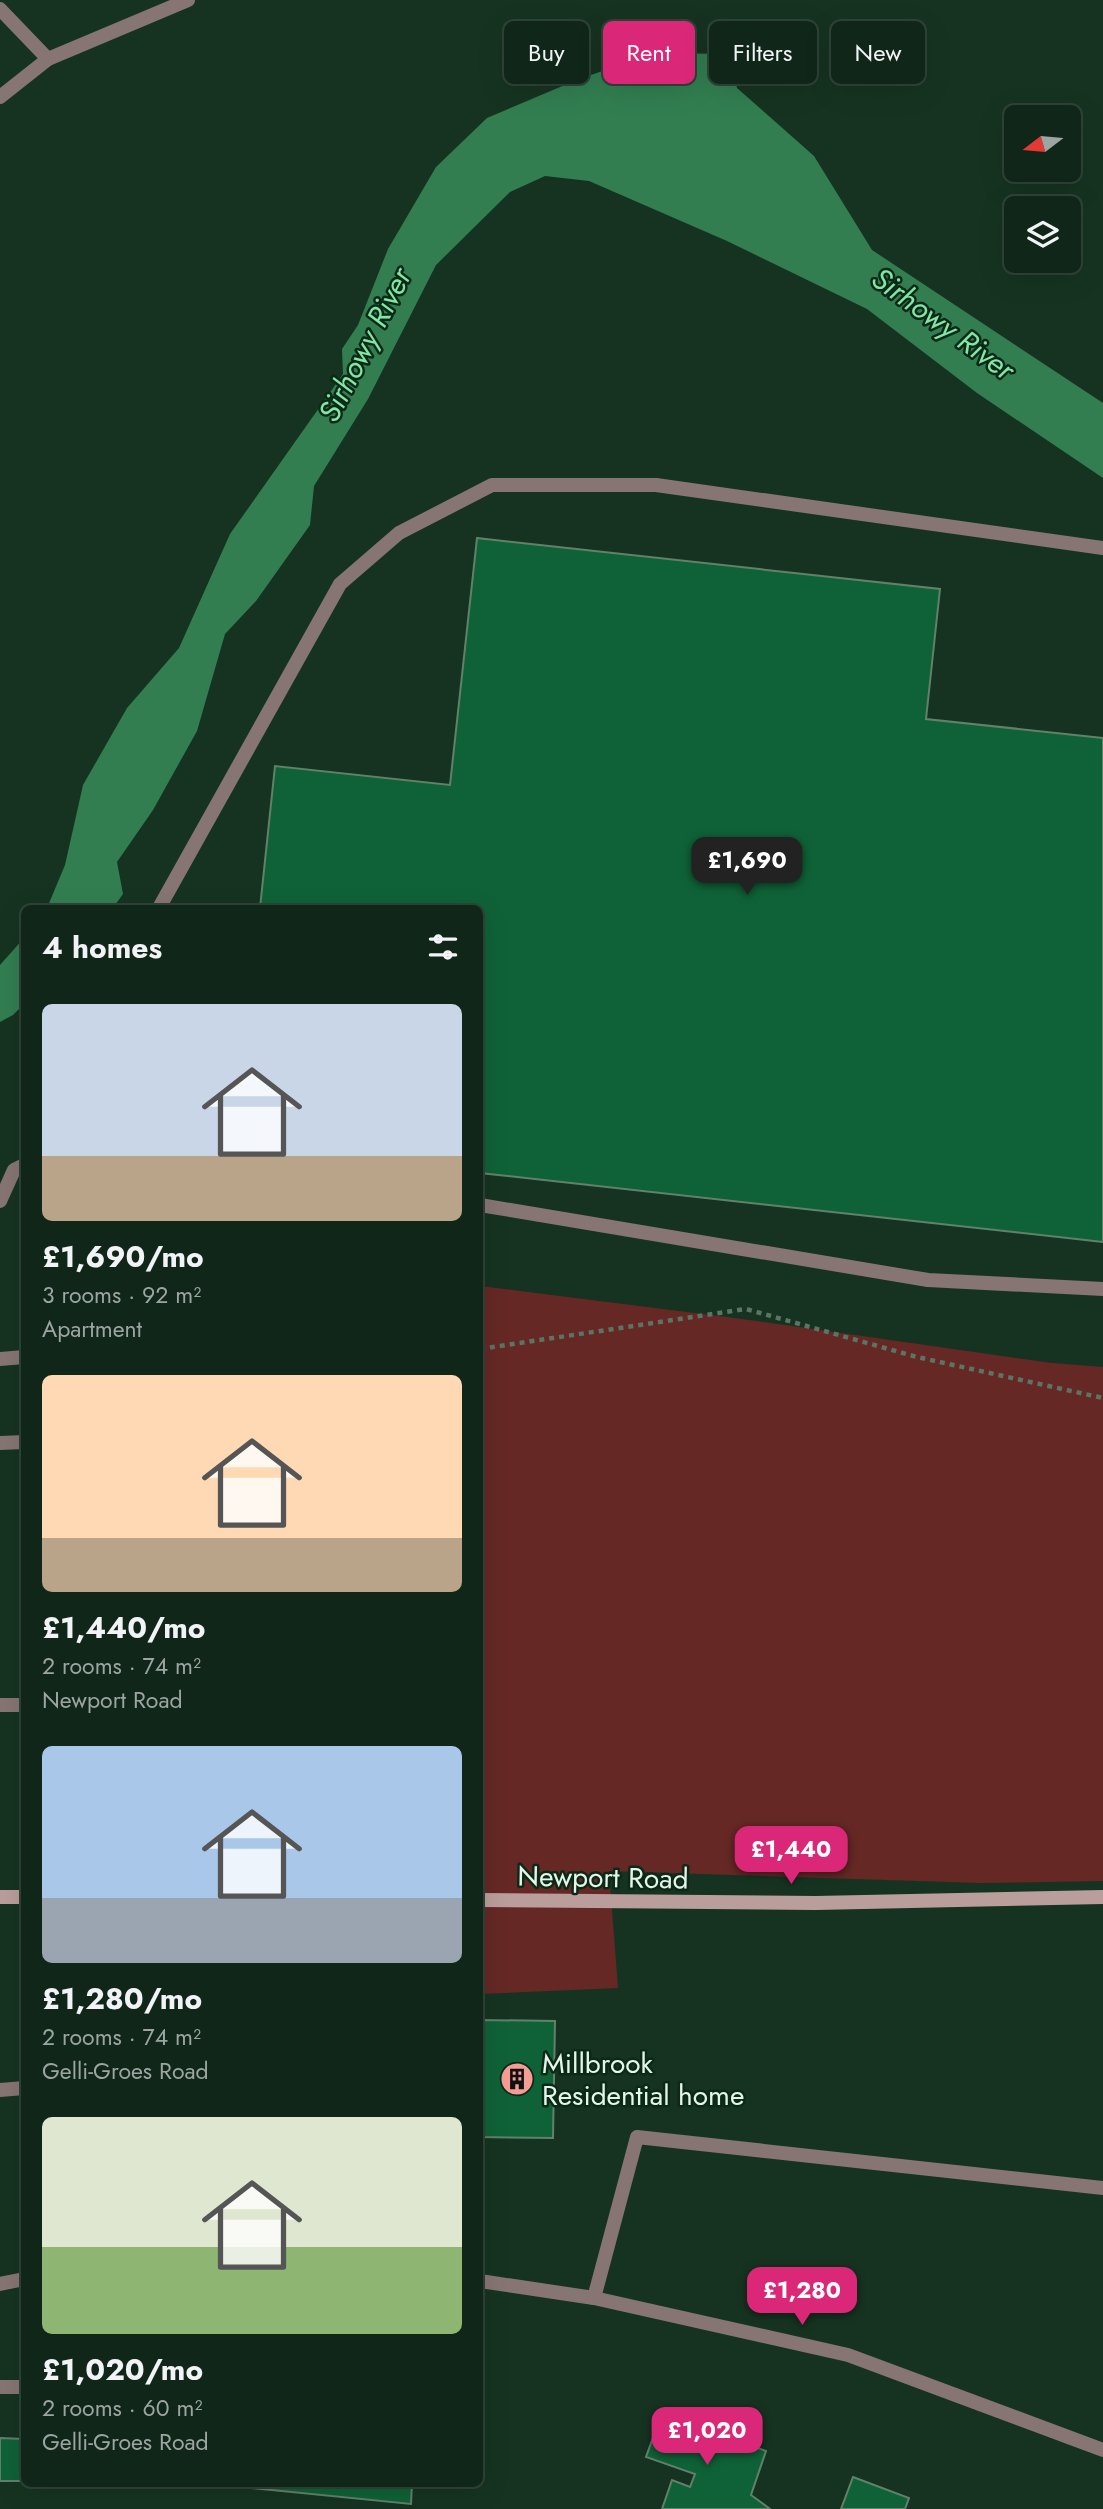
<!DOCTYPE html>
<html lang="en">
<head>
<meta charset="utf-8">
<style>
	body { margin:0; font-family:Jost,sans-serif; background:#1e3226; color:#f1f3f6; height:100vh; display:flex; flex-direction:column; font-size:26px; white-space:nowrap }
	* { box-sizing:border-box; margin:0 }
	p { font-size:23px; color:#9ca5a2 }
	.icon { flex:none; width:38px; height:38px; fill:none; stroke:currentColor; stroke-width:2; stroke-linecap:round; stroke-linejoin:round }
	.map { position:relative; flex:1; overflow:hidden }
	.drawer { position:absolute; left:21px; top:905px; width:462px; height:1582px; display:flex; flex-direction:column; background:#102619; border-radius:10px; box-shadow:0 7px 28px #0002,0 0 0 2px #304338 }
	.drawer>* { flex:none }
	.top-card { position:absolute; left:504px; top:21px; width:494px; height:63px; display:flex; gap:14px }
	.needle { width:46px; rotate:254deg }
	.buttons { position:absolute; left:1004px; top:105px; display:grid; gap:14px }
	.buttons a { display:grid; place-items:center; width:77px; height:77px; border-radius:10px; background:#102619; box-shadow:0 7px 28px #0002,0 0 0 2px #304338; font-size:35px }
	.price { position:absolute; translate:-50% -60px; padding:0 16px; border-radius:14px; background:#db2777; color:#fff; font-size:23px; line-height:46px; filter:drop-shadow(0 2px 4px #0008) }
	.price::after { content:''; position:absolute; left:50%; top:42px; width:21px; height:16px; margin-left:-10px; background:inherit; clip-path:polygon(0 0,100% 0,50% 100%) }
	.price.active { background:#222; color:#fff }
	ul { padding:0; list-style:none }
	li { display:grid; align-content:center; gap:14px; height:371px; padding:0 21px }
	li span { display:grid; place-items:center; height:217px; border-radius:10px; color:#555 }
	li>.icon { margin-inline-start:auto }
	span .icon { width:126px; height:126px; fill:#fffc; stroke-width:1 }
	li b { font-size:30px }
	h2 { display:flex; justify-content:space-between; align-items:center; height:84px; padding:0 21px; font-size:30px }
	.chip { padding:0 24px; border-radius:10px; background:#102619; box-shadow:0 7px 28px #0002,0 0 0 2px #304338; font-size:24px; line-height:63px }
	.chip.active { background:#db2777; color:#fff }
	.map>svg:first-child { display:block }
	.green { fill:#652825 }
	.water { fill:#327e51 }
	.building { fill:#0f6237; stroke:#61816b; stroke-width:2 }
	.lines { fill:none; stroke-linecap:round; stroke-linejoin:round }
	.path { stroke:#5b7464; stroke-width:4.5; stroke-dasharray:5 5; stroke-linecap:butt }
	.service { stroke:#867573; stroke-width:14 }
	.minor { stroke:#867573; stroke-width:14 }
	.secondary { stroke:#ba9e9b; stroke-width:14 }
	.labels { text-anchor:middle; stroke-width:5; stroke-linejoin:round; paint-order:stroke }
	.street-label { font-size:28px; fill:#e4f5e9; stroke:#0c2917 }
	.poi-label { font-size:28px; fill:#e4f5e9; stroke:#0c2917; text-anchor:start }
	.water-label { font-size:30px; font-style:italic; fill:#81e7a6; stroke:#0c2917 }
</style>
</head>
<body>
<div class="map">
<svg width="1103" height="2509" viewBox="0 0 1103 2509">
	<rect width="100%" height="100%" fill="#163321"/>
	<polygon class="green" points="480,1286 742,1319 1052,1363 1103,1367 1103,1881 980,1883 609,1871 618,1988 480,1994"/>
	<g class="water">
		<polygon points="656,53 728,54 737,88 814,156 872,250 1103,403 1103,478 977,393 867,309 727,241 589,181 545,176 510,192 436,265 368,399 314,486 310,525 256,601 225,634 197,731 153,810 117,862 123,894 113,908 47,908 65,865 83,785 127,708 179,648 230,534 343,374 342,349 358,325 388,249 436,167 487,118 579,79"/>
		<polygon points="24,938 24,1004 13,1015 0,1022 0,965"/>
	</g>
	<g class="building">
		<polygon points="477,538 940,589 926,719 1103,738 1103,1242 480,1173 480,908 260,908 275,766 450,785"/>
		<polygon points="480,2020 555,2021 553,2138 480,2137"/>
		<polygon points="662,2413 766,2451 751,2495 770,2509 662,2509 672,2480 690,2487 695,2474 646,2457"/>
		<polygon points="0,2438 24,2439 24,2481 0,2481"/>
		<polygon points="853,2477 909,2498 905,2509 841,2509"/>
		<polygon points="186,2483 412,2483 411,2504 212,2484"/>
	</g>
	<g class="lines">
		<polyline class="path" points="480,1349 746,1309 917,1357 1103,1398"/>
		<g class="service">
			<polyline points="159,908 340,584 399,533 492,485 656,485 1103,548"/>
			<polyline points="0,1201 14,1170 24,1165"/>
			<polyline points="480,1205 928,1280 1103,1289"/>
			<polyline points="0,1359 24,1357"/>
			<polyline points="0,1705 24,1705"/>
			<polyline points="0,2090 24,2088"/>
			<polyline points="594,2298 637,2137 1103,2188"/>
		</g>
		<g class="minor">
			<polyline points="0,9 48,59"/>
			<polyline points="0,97 48,59 188,0"/>
			<polyline points="0,1443 24,1442"/>
			<polyline points="480,2281 594,2298 848,2355 1103,2450"/>
			<polyline points="0,2284 24,2279"/>
			<polyline points="0,2387 24,2387"/>
		</g>
		<g class="secondary">
			<polyline points="0,1897 24,1897"/>
			<polyline points="480,1900 816,1903 1103,1897"/>
		</g>
	</g>
	<defs>
		<symbol id="building-disc" viewBox="-11 -11 22 22"><circle r="9.5" fill="#f59c94" stroke="#0c2917"/><path d="M-4-6H4V6H1V3H-1V6H-4ZM-2.5-4.3h1.7v1.8h-1.7ZM.8-4.3h1.7v1.8H.8ZM-2.5-1h1.7V.8h-1.7ZM.8-1h1.7V.8H.8Z" fill="#111"/></symbol>
	</defs>
	<g fill-rule="evenodd">
		<use href="#building-disc" x="498" y="2060" width="38" height="38"/>
	</g>
	<g class="labels">
		<g class="street-label">
			<text transform="translate(603 1877) rotate(1)" y="10">Newport Road</text>
		</g>
		<g class="poi-label">
			<text x="542" y="2073">Millbrook<tspan x="542" dy="32">Residential home</tspan></text>
		</g>
		<g class="water-label">
			<text transform="translate(943 324) rotate(36)" y="10">Sirhowy River</text>
			<text transform="translate(365 345) rotate(-63)" y="10">Sirhowy River</text>
		</g>
	</g>
</svg>
<div class="buttons">
<a><svg class="needle" viewBox="-14 -14 28 28"><path d="M0-13l5 13h-10z" fill="#e53935"/><path d="M0 13l5-13h-10z" fill="#9ca5a2"/></svg></a>
<a><svg class="icon" aria-label="layers" viewBox="0 0 24 24"><path d="M12 4l9 5-9 5-9-5zM3 14l9 5 9-5"/></svg></a>
</div>
<b class="price active" style="left:747px;top:897px">£1,690</b>
<b class="price" style="left:791px;top:1886px">£1,440</b>
<b class="price" style="left:802px;top:2327px">£1,280</b>
<b class="price" style="left:707px;top:2467px">£1,020</b>
<div class="top-card">
<a class="chip">Buy</a>
<a class="chip active">Rent</a>
<a class="chip">Filters</a>
<a class="chip">New</a>
</div>
<section class="drawer">
<h2>4 homes<svg class="icon" aria-label="filters" viewBox="0 0 24 24"><path d="M4 7h16M4 17h16"/><circle cx="9" cy="7" r="2"/><circle cx="15" cy="17" r="2"/></svg></h2>
<ul>
<li><span style="background:linear-gradient(#c9d6e8 70%,#b9a48a 0)"><svg class="icon" aria-label="home" viewBox="0 0 24 24"><path d="M3 11l9-7 9 7M6 9v11h12V9"/></svg></span><div><b>£1,690/mo</b><p>3 rooms · 92 m²</p><p>Apartment</p></div></li>
<li><span style="background:linear-gradient(#ffd9b3 75%,#b9a48a 0)"><svg class="icon" aria-label="home" viewBox="0 0 24 24"><path d="M3 11l9-7 9 7M6 9v11h12V9"/></svg></span><div><b>£1,440/mo</b><p>2 rooms · 74 m²</p><p>Newport Road</p></div></li>
<li><span style="background:linear-gradient(#a9c7e8 70%,#9aa5b1 0)"><svg class="icon" aria-label="home" viewBox="0 0 24 24"><path d="M3 11l9-7 9 7M6 9v11h12V9"/></svg></span><div><b>£1,280/mo</b><p>2 rooms · 74 m²</p><p>Gelli-Groes Road</p></div></li>
<li><span style="background:linear-gradient(#dfe7d0 60%,#8fb573 0)"><svg class="icon" aria-label="home" viewBox="0 0 24 24"><path d="M3 11l9-7 9 7M6 9v11h12V9"/></svg></span><div><b>£1,020/mo</b><p>2 rooms · 60 m²</p><p>Gelli-Groes Road</p></div></li>
</ul>
</section>
</div>
</body>
</html>
